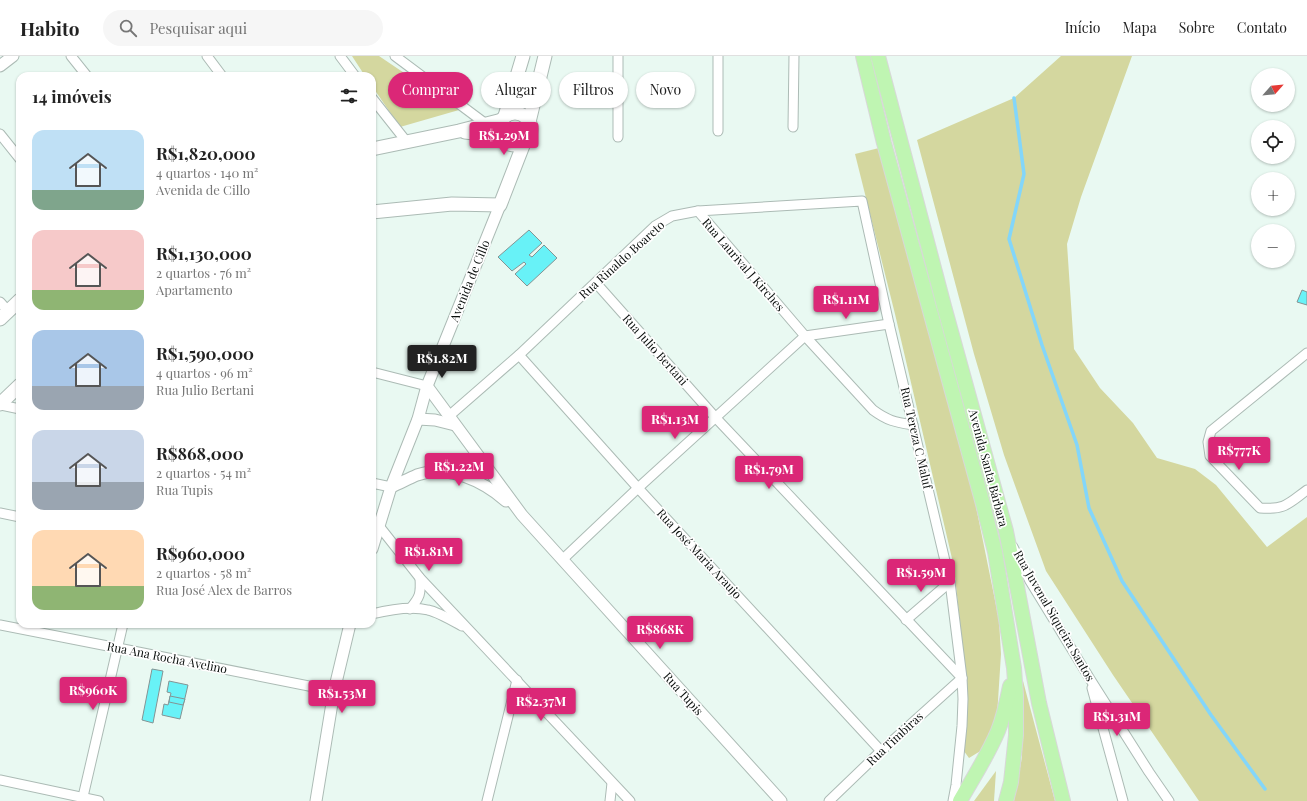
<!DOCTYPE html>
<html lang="pt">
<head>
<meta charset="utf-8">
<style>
	body { margin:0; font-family:"Playfair Display",serif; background:#f6f6f6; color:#222; height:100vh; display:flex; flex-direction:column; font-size:15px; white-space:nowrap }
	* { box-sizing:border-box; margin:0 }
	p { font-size:13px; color:#767676 }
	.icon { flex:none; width:22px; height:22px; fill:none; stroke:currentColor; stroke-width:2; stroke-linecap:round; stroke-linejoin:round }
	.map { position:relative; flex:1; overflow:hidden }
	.details { position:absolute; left:16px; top:16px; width:360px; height:556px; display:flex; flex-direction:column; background:#fff; border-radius:12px; box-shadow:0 1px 3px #0004 }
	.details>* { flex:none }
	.hud { position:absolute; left:388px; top:16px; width:380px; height:36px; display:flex; gap:8px }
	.needle { width:26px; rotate:63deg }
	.buttons { position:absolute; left:1251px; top:12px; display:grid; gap:8px }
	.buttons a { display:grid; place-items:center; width:44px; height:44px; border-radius:50%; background:#fff; box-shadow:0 1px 3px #0004; font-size:20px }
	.price { position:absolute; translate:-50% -34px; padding:0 9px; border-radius:4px; background:#db2777; color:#fff; font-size:13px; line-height:26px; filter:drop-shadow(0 1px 2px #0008) }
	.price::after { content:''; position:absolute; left:50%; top:24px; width:12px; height:9px; margin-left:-6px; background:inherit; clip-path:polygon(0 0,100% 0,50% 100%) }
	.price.on { background:#222; color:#fff }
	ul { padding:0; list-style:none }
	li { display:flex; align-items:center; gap:12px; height:100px; padding:0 16px }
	li span { display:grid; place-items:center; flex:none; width:112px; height:80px; border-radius:12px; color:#555 }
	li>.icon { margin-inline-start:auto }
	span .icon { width:48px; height:48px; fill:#fffc; stroke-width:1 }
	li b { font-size:17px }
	h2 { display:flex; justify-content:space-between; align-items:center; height:48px; padding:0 16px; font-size:17px }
	.tag { padding:0 14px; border-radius:18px; background:#fff; box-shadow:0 1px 3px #0004; font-size:14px; line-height:36px }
	.tag.on { background:#db2777; color:#fff }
	header { display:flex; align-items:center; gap:24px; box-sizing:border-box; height:56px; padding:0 20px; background:#fff; border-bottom:1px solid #e0e0e0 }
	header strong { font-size:19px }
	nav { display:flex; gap:22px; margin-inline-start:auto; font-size:14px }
	.search { width:280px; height:36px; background:#f6f6f6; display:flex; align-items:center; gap:10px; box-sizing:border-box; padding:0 14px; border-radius:22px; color:#767676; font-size:15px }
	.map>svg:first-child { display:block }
	.green { fill:#d4d79f }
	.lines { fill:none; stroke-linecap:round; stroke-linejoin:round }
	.stream { stroke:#83d6fa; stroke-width:3.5 }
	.building { fill:#68f2f7; stroke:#849494 }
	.minor-casing { stroke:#acbbb5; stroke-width:11 }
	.tertiary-casing { stroke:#acbbb5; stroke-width:13 }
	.secondary-casing { stroke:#acbbb5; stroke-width:15 }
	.primary-casing { stroke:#d8d8d8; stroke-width:16 }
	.minor { stroke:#fff; stroke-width:9 }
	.tertiary { stroke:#fff; stroke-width:11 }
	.secondary { stroke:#fff; stroke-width:13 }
	.primary { stroke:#bff5b2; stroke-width:14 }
	.labels { text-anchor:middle; stroke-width:3.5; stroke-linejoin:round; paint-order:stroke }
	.street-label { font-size:12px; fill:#090e0c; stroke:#fff }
</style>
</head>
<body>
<header>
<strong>Habito</strong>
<div class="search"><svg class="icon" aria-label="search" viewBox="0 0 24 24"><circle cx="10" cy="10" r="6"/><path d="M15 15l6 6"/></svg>Pesquisar aqui</div>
<nav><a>Início</a><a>Mapa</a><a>Sobre</a><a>Contato</a></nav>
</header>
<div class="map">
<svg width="1307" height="745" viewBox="0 0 1307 745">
	<rect width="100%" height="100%" fill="#e9f9f2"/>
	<g class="green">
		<polygon points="352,0 379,0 459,54 400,71 372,30 372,20 365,20"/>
		<polygon points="1061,0 1132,0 1081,141 1067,188 1074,293 1100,332 1133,367 1157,402 1195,413 1216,429 1267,491 1307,461 1307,745 1199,745 1113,619 1046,515 1004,399 974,298 917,84 1014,42"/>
		<polygon points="887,90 970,421 999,564 1001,598 997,660 982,694 969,702 961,691 966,624 954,511 895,258 855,98"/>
		<polygon points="1023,625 1055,745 1014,745 1022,701"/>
		<polygon points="996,715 994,745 974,745"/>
	</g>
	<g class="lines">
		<polyline class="stream" points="1014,42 1024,118 1009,183 1042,289 1077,389 1089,452 1122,525 1211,659 1265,733"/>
	</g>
	<g class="building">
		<polygon points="529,174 542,187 529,199 532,201 544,189 557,202 527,230 515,218 526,208 524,206 512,215 498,201"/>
		<polygon points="1302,234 1307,236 1307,249 1297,246"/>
		<polygon points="152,613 163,615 153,667 142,664"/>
		<polygon points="169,625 188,629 180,663 162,659 164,648 168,649 171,637 167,636"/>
		<polygon points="170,640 185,643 183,649 169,646"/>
	</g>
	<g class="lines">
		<defs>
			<g id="minor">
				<polyline points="71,0 87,20"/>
				<polyline points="207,0 222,20"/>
				<polyline points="340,0 355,20"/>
				<polyline points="395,0 486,68"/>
				<polyline points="618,0 618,81"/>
				<polyline points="718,0 718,75"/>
				<polyline points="372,42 406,85"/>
				<polyline points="793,71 794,0"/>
				<polyline points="0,78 20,103"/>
				<path d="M698 155 805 280 873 354C888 365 895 366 913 369"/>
				<polyline points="596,227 715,361 962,622"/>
				<polyline points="0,246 8,255"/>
				<path d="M1307 297 1211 375 1208 386 1210 400 1260 452C1285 454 1288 448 1307 434"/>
				<polyline points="519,299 638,432 881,695"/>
				<polyline points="372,316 427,330"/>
				<polyline points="0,349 20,353"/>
				<polyline points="449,360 519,299 655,170 672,160 698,155 862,145 889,268 950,526 962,622 963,643 962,670 956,729 953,745"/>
				<polyline points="372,427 391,431"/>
				<polyline points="0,457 20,461"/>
				<polyline points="379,470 420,522 630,745"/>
				<polyline points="1013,491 1030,525 1090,623 1149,716 1169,745"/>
				<polyline points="562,504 638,432 805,280 889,268"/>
				<path d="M410 553C420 541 421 538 420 522"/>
				<path d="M372 558C388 554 412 550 428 554 438 556 453 565 462 570"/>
				<polyline points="906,564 950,526"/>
				<polyline points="0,569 118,592 334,635"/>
				<polyline points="1092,632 1123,745"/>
				<polyline points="0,724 99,745"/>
				<polyline points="82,745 123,568"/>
				<polyline points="487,745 517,624"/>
				<polyline points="610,745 612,727"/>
				<polyline points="829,745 881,695 962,622"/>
			</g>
			<g id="tertiary">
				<polyline points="0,10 13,0"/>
				<polyline points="427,330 522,459 781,745"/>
				<polyline points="418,363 435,364 455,369"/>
				<path d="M391 431C400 427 408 423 417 419 448 408 483 425 506 445"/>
				<polyline points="372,493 391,431 418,363 427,330 500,149"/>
				<polyline points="316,745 334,635 350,568"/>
			</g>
			<g id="secondary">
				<circle cx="515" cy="73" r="16"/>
				<polyline points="505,60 523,0"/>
				<polyline points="529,66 545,0"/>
				<polyline points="465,76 500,80"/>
				<polyline points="372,93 459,75 502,64"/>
				<polyline points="372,156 452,148 500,149 524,87"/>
				<polyline points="0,263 20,244"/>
				<polyline points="0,348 20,329"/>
			</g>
			<g id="primary">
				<polyline points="863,0 884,87 983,448 995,496 1014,612 1016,639 1016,679 1011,726 1006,745"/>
				<polyline points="878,0 944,250 1006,475 1015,520 1039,647 1063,745"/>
				<path d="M960 745C973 722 988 699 998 675 1004 660 1007 645 1010 630"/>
			</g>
		</defs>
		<use href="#minor" class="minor-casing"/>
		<use href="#tertiary" class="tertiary-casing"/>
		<use href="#secondary" class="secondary-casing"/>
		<use href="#primary" class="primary-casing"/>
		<use href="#minor" class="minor"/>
		<use href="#tertiary" class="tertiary"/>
		<use href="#secondary" class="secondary"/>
		<use href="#primary" class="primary"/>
	</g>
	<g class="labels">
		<g class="street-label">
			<text transform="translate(622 204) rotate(-42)" y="4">Rua Rinaldo Boareto</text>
			<text transform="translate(743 209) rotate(49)" y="4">Rua Laurival J Kirches</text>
			<text transform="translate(470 225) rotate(-68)" y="4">Avenida de Cillo</text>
			<text transform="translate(655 294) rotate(48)" y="4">Rua Julio Bertani</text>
			<text transform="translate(916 382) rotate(77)" y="4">Rua Tereza C Maluf</text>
			<text transform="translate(988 412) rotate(75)" y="4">Avenida Santa Bárbara</text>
			<text transform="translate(699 498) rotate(47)" y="4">Rua José Maria Araujo</text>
			<text transform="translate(1054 560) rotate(60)" y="4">Rua Juvenal Siqueira Santos</text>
			<text transform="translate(167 602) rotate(11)" y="4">Rua Ana Rocha Avelino</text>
			<text transform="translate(683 638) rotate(48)" y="4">Rua Tupis</text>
			<text transform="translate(895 683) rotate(-43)" y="4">Rua Timbiras</text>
		</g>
	</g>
</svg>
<div class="buttons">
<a><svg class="needle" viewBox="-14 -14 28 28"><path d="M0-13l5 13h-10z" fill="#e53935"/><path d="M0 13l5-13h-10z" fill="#767676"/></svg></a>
<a><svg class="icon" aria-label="locate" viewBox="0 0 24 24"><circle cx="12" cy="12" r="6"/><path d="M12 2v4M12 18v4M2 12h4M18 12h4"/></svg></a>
<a>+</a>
<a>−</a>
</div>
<b class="price" style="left:504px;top:100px">R$1.29M</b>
<b class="price" style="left:846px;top:264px">R$1.11M</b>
<b class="price on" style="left:442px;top:323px">R$1.82M</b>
<b class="price" style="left:675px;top:384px">R$1.13M</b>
<b class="price" style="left:1239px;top:415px">R$777K</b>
<b class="price" style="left:459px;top:431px">R$1.22M</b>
<b class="price" style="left:769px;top:434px">R$1.79M</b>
<b class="price" style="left:429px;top:516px">R$1.81M</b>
<b class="price" style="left:921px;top:537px">R$1.59M</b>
<b class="price" style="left:660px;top:594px">R$868K</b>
<b class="price" style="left:93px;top:655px">R$960K</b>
<b class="price" style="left:342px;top:658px">R$1.53M</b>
<b class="price" style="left:541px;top:666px">R$2.37M</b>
<b class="price" style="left:1117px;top:681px">R$1.31M</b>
<div class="hud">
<a class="tag on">Comprar</a>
<a class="tag">Alugar</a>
<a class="tag">Filtros</a>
<a class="tag">Novo</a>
</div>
<section class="details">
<h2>14 imóveis<svg class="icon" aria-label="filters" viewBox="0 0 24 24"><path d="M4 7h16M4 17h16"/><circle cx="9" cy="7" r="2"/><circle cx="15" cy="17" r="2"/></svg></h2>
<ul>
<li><span style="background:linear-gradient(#bfe0f5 75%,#7fa58c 0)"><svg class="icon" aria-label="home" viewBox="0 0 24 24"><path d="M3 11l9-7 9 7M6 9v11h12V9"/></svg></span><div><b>R$1,820,000</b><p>4 quartos · 140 m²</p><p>Avenida de Cillo</p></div></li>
<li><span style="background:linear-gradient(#f6c9c9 75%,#8fb573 0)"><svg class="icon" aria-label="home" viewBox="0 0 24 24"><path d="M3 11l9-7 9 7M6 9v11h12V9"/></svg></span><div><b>R$1,130,000</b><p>2 quartos · 76 m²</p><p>Apartamento</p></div></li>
<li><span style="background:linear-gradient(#a9c7e8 70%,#9aa5b1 0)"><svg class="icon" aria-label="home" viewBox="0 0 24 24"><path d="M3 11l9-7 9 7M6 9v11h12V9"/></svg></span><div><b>R$1,590,000</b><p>4 quartos · 96 m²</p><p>Rua Julio Bertani</p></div></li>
<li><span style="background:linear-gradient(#c9d6e8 65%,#9aa5b1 0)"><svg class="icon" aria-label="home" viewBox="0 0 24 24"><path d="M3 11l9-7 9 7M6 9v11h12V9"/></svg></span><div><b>R$868,000</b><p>2 quartos · 54 m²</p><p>Rua Tupis</p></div></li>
<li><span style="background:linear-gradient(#ffd9b3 70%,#8fb573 0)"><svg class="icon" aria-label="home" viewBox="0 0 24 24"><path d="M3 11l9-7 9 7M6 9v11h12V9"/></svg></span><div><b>R$960,000</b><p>2 quartos · 58 m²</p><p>Rua José Alex de Barros</p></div></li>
</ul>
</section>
</div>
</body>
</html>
